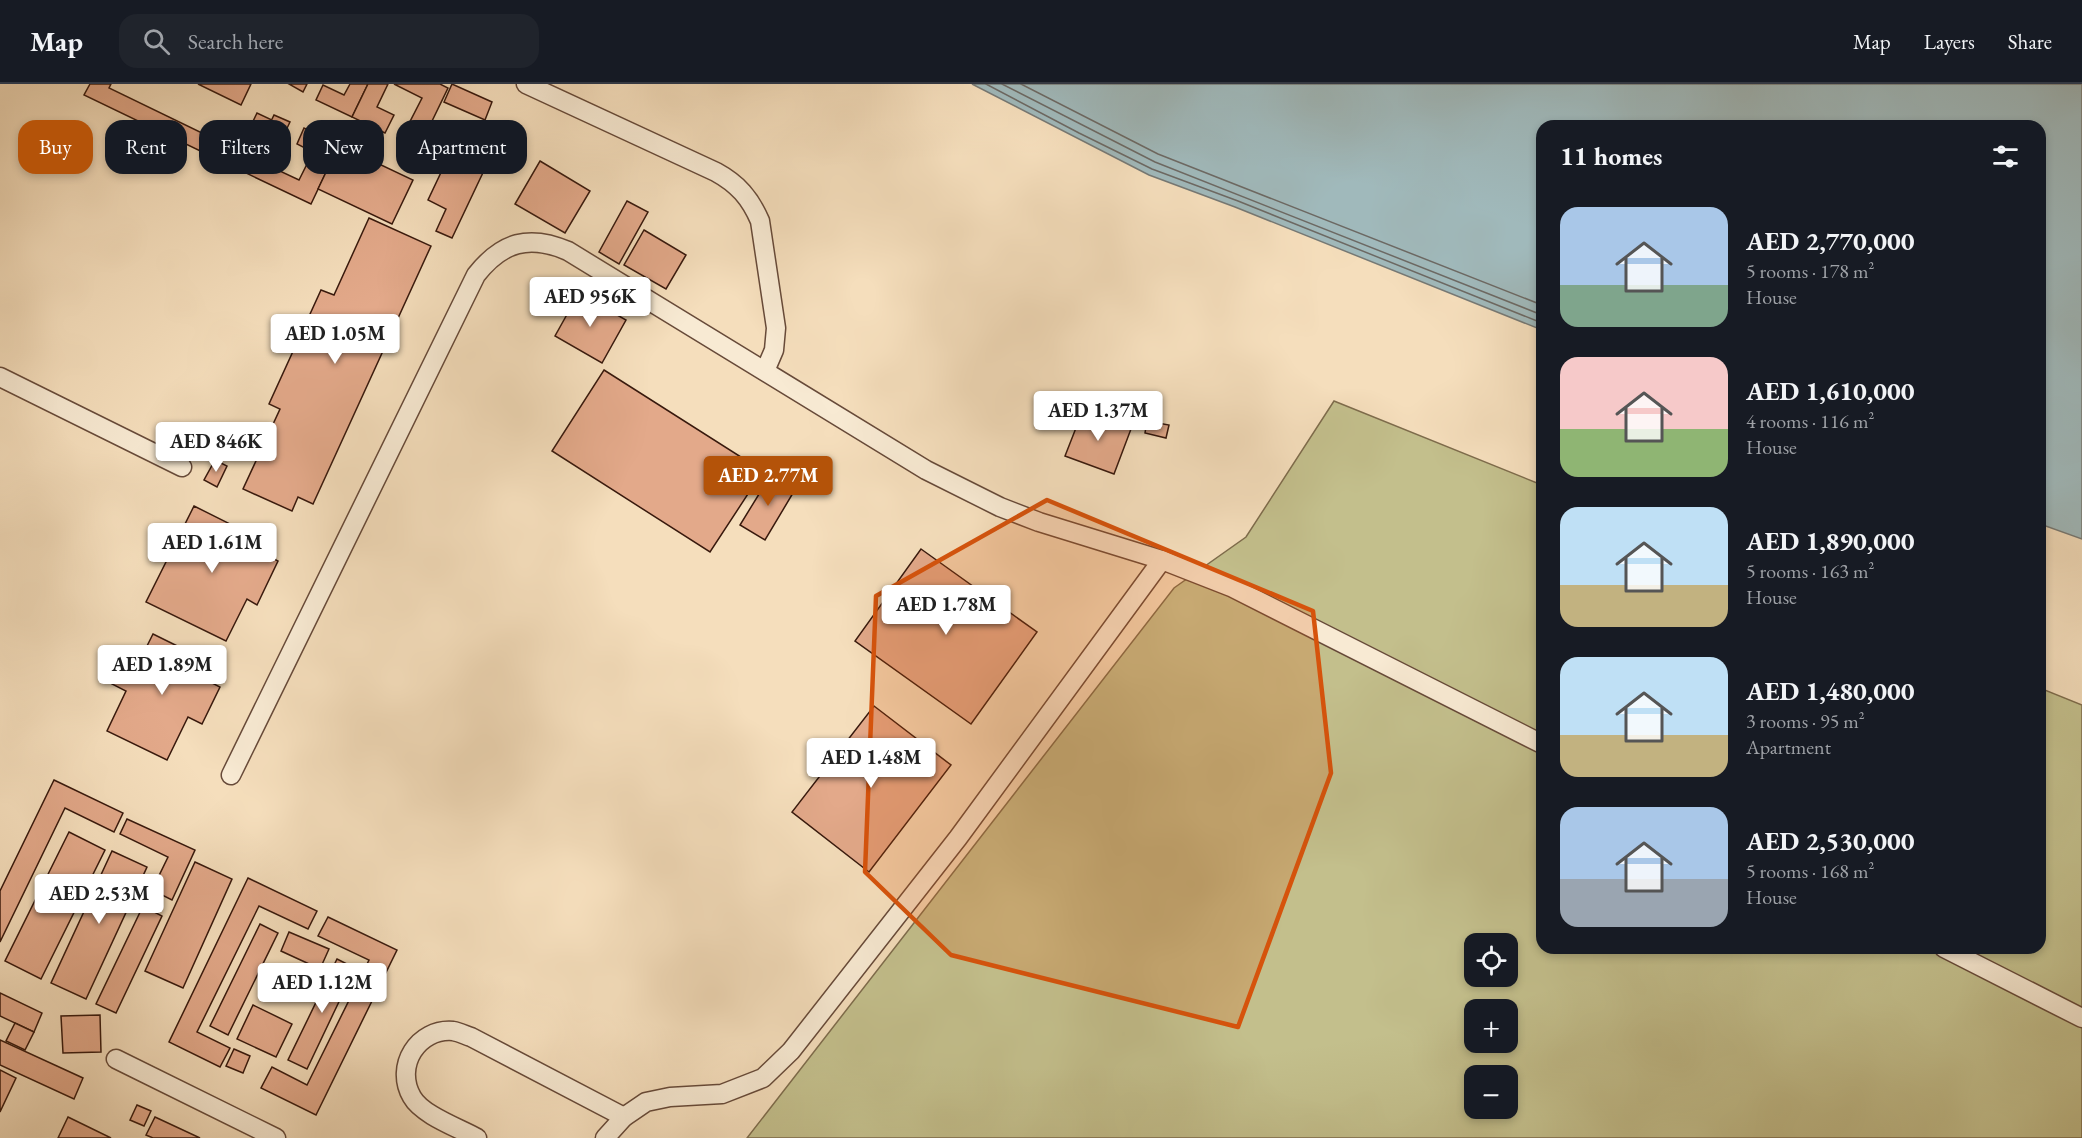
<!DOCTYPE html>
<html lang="en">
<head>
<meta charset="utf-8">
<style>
	body { margin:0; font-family:"EB Garamond",serif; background:#20242c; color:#f1f3f6; height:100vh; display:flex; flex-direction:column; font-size:22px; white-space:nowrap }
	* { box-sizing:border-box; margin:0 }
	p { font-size:20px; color:#9ea1a6 }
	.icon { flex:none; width:33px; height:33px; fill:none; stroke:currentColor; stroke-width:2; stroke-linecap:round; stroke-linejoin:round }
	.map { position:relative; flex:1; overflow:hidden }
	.panel { position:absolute; left:1536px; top:36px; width:510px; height:834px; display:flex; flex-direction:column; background:#171b24; border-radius:18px; box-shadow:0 3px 9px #0003 }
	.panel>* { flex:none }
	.hud { position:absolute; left:18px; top:36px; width:570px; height:54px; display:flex; gap:12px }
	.tools { position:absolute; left:1464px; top:849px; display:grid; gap:12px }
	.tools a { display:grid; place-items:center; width:54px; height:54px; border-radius:12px; background:#171b24; box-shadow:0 3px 9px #0003; font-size:30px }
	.price { position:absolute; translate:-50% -51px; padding:0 14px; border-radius:6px; background:#fff; color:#222; font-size:20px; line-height:39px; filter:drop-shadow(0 2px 3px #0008) }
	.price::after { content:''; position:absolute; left:50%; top:36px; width:18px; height:14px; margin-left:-9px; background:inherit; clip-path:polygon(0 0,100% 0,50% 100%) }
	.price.on { background:#b45309; color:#fff }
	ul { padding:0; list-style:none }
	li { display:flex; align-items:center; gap:18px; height:150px; padding:0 24px }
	li span { display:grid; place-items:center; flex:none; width:168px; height:120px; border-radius:18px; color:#555 }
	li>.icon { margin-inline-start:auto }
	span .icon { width:72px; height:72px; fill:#fffc; stroke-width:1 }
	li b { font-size:26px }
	h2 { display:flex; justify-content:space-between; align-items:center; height:72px; padding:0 24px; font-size:26px }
	.pill { padding:0 21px; border-radius:18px; background:#171b24; box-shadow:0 3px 9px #0003; font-size:21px; line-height:54px }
	.pill.on { background:#b45309; color:#fff }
	header { display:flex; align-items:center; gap:36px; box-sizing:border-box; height:84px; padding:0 30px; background:#171b24; border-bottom:2px solid #363941 }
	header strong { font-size:28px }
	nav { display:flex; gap:33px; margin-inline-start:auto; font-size:21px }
	.search { width:420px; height:54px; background:#20242c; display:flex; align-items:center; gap:15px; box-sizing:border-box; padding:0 21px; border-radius:18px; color:#9ea1a6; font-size:22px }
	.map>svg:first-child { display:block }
	.green { fill:#c3bf8c; stroke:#7e6c4c; stroke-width:1.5; fill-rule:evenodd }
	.water { fill:#a0b9bb; stroke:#767975; stroke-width:1.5 }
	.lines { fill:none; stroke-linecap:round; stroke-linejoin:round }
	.shore { stroke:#6c6964; stroke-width:1.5 }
	.building { fill:#e3a98a; stroke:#38190d; stroke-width:1.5 }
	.lane-casing { stroke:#674a39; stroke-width:21 }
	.lane { stroke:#f8ead3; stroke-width:18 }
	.marked { fill:#d6530c; fill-opacity:0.2; stroke:#d6530c; stroke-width:4.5; stroke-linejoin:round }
</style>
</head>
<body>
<header>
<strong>Map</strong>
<div class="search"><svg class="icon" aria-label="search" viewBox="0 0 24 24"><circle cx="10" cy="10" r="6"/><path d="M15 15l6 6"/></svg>Search here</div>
<nav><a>Map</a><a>Layers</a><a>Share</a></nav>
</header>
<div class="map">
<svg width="2082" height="1054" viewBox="0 0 2082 1054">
	<rect width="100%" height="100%" fill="#f5debc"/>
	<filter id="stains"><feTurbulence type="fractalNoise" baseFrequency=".00333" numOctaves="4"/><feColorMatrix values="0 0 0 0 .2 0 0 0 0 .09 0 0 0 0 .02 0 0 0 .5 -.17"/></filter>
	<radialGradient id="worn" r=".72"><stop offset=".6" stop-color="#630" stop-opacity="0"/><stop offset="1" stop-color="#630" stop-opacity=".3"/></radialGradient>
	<path class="green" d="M1334 317 1542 401V864H2040V604L2082 621V1054H747L1174 504 1246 453ZM1474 860H1508V892H1474ZM1474 926H1508V958H1474ZM1474 992H1508V1024H1474Z"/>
	<polygon class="water" points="972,0 2082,0 2082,455 2040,440 2040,42 1542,42 1542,246 1235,123 1149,91"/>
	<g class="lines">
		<g class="shore">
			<polyline points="986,0 1079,49 1152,85 1238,117 1542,239"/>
			<polyline points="1002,0 1155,78 1542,231"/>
			<polyline points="1021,0 1158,70 1542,221"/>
		</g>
	</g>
	<g class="building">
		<polygon points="90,0 111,0 109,4 239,67 257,29 272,36 246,89 84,11"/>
		<polygon points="198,0 251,0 241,21"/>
		<polygon points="289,0 307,0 303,8"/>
		<polygon points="350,0 368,0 352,33 316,16 323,1 344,11"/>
		<polygon points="368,0 388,0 377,23 394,31 385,49 352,33"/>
		<polygon points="394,0 440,0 448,4 417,68 399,59 422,14"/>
		<polygon points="452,0 492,18 485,36 444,18"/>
		<polygon points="274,31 290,38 269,82 299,96 313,68 297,60 304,44 339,61 311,120 246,89"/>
		<polygon points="480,51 497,59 452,154 436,147 446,125 428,116 454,61 471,69"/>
		<polygon points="339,61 413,96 392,140 318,105"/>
		<polygon points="540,77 590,107 565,149 515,120"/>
		<polygon points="627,117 648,128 619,180 599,168"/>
		<polygon points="369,134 431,162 313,420 298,413 292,427 243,405 280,325 269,320 321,206 334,211"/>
		<polygon points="644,146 686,171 666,205 624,181"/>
		<polygon points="579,209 626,236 602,279 555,252"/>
		<polygon points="604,286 763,387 710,468 552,367"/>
		<polygon points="1083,326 1131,345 1114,390 1065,372"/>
		<polygon points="1147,337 1169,341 1166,354 1145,349"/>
		<polygon points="215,376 227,382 217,403 204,396"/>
		<polygon points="772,389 796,404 765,456 740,441"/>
		<polygon points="194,422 270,460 265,470 278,477 257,521 247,515 226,557 146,518"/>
		<polygon points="921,465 1037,548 971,640 855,557"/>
		<polygon points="153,550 216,581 208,597 220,603 202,640 188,633 167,676 107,647 126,607 112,600 128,567 141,574"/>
		<polygon points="874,622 951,681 869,788 792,728"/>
		<polygon points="54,696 123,729 114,748 65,724 0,858 0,807"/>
		<polygon points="127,735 195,766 172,816 152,806 168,773 120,750"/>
		<polygon points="69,748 105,766 41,895 5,877"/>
		<polygon points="112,767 147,783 86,915 51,899"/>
		<polygon points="195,778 232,795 183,904 145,887"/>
		<polygon points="248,794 317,827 308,845 259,822 197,948 230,964 220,983 169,958"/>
		<polygon points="143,822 162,832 116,929 96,920"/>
		<polygon points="328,833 397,866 316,1031 261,1004 272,983 307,1001 369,876 318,852"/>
		<polygon points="260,840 278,849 228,951 210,942"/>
		<polygon points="289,848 329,865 320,885 281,867"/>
		<polygon points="337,875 355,884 307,985 288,976"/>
		<polygon points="0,909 42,929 34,948 0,932"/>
		<polygon points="253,921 292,940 276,973 237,955"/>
		<polygon points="100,931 101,968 63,969 61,932"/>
		<polygon points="15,939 34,948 25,966 6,957"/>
		<polygon points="0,956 83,994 74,1015 0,981"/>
		<polygon points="234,965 250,972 243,989 226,982"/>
		<polygon points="0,986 16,994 0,1028"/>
		<polygon points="137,1021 151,1027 144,1042 130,1036"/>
		<polygon points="68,1033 111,1054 58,1054"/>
		<polygon points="155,1033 200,1054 153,1054 146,1051"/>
	</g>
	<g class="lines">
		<defs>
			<g id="lane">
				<path d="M526 0 716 88C738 100 750 114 760 137L776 244 774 266 765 287"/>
				<polyline points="0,293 182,383"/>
				<path d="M231 691 476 191C502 158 529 150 568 167L926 386 1000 423 1039 438 1162 476 1231 503 1542 660"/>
				<polyline points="1944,864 2082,934"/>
				<polyline points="116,975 276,1054"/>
				<path d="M477 1054C459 1044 422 1031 412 1013 394 982 418 944 453 947 459 948 465 951 471 953L624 1033"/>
				<polyline points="605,1054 624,1033 646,1018 670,1013 722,1010 763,994 791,967 958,754 1162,476"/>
			</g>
		</defs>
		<use href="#lane" class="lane-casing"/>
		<use href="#lane" class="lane"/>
	</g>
	<path class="marked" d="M1047 416 1313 527 1331 689 1238 943 951 871 865 788 876 512Z"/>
	<rect width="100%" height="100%" filter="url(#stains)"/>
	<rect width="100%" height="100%" fill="url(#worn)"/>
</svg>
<div class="tools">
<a><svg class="icon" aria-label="locate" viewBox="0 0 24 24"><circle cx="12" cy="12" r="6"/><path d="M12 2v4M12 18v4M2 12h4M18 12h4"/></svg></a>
<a>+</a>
<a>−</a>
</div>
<b class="price" style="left:590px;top:244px">AED 956K</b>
<b class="price" style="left:335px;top:281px">AED 1.05M</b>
<b class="price" style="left:1098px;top:358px">AED 1.37M</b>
<b class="price" style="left:216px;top:389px">AED 846K</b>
<b class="price on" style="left:768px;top:423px">AED 2.77M</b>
<b class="price" style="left:212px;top:490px">AED 1.61M</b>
<b class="price" style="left:946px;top:552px">AED 1.78M</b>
<b class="price" style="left:162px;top:612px">AED 1.89M</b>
<b class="price" style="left:871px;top:705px">AED 1.48M</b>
<b class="price" style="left:99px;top:841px">AED 2.53M</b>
<b class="price" style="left:322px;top:930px">AED 1.12M</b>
<div class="hud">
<a class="pill on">Buy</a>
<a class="pill">Rent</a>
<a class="pill">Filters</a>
<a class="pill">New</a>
<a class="pill">Apartment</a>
</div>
<section class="panel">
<h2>11 homes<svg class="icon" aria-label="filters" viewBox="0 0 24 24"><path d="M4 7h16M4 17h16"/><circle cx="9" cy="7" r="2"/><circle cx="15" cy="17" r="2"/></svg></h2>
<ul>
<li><span style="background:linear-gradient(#a9c7e8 65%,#7fa58c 0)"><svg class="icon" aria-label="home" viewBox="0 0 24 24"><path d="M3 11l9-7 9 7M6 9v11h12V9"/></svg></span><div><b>AED 2,770,000</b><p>5 rooms · 178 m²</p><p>House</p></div></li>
<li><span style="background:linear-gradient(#f6c9c9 60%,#8fb573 0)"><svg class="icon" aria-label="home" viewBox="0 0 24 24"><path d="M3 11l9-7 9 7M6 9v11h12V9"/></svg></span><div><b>AED 1,610,000</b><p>4 rooms · 116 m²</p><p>House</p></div></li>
<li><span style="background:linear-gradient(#bfe0f5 65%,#c2b280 0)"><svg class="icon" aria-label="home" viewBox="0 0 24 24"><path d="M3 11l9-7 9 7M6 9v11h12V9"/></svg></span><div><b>AED 1,890,000</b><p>5 rooms · 163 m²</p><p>House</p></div></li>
<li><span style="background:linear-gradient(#bfe0f5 65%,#c2b280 0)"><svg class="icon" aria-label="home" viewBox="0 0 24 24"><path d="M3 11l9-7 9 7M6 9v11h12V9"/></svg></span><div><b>AED 1,480,000</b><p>3 rooms · 95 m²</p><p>Apartment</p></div></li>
<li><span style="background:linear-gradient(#a9c7e8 60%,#9aa5b1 0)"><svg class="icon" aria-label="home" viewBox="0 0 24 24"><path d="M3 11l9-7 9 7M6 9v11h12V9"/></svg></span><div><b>AED 2,530,000</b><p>5 rooms · 168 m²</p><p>House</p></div></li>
</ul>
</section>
</div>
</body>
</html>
